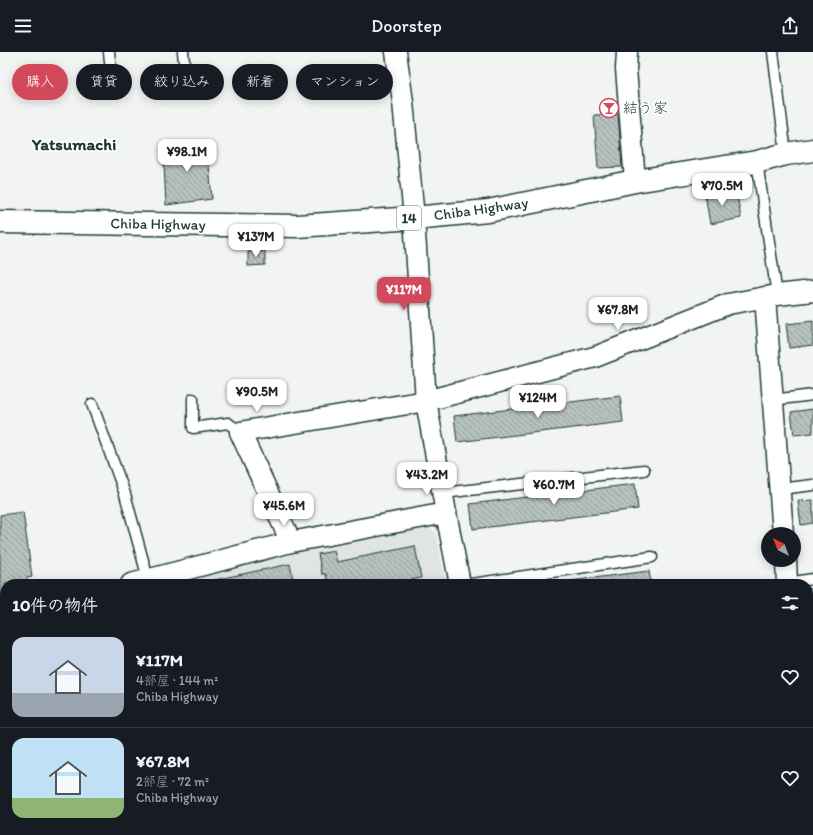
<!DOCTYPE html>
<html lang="ja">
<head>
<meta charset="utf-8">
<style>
	body { margin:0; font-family:Itim,"Klee One",sans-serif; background:#20242c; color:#f1f3f6; height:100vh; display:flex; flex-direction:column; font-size:15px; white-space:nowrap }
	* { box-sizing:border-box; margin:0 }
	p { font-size:13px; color:#9ea1a6 }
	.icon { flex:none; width:22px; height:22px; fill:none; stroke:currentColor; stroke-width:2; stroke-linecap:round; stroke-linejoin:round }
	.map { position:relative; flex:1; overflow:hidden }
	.drawer { position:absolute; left:0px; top:527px; width:813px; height:256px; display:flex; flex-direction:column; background:#171b24; border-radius:16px 16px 0 0; box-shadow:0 2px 10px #0003 }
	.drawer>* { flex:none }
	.banner { position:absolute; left:12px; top:12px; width:400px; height:36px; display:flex; gap:8px }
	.needle { width:26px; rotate:318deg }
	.buttons { position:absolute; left:761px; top:475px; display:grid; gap:8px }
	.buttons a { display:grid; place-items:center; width:40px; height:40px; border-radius:50%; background:#171b24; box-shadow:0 2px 10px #0003; font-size:20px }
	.price { position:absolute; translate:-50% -34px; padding:0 9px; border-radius:8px; background:#fff; color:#222; font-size:13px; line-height:26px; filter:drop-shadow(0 1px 2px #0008) }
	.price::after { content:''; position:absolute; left:50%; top:24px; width:12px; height:9px; margin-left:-6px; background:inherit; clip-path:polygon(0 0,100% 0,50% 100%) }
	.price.selected { background:#d1495b; color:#fff }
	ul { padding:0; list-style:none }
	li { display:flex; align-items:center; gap:12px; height:100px; padding:0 12px }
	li+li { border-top:1px solid #363941 }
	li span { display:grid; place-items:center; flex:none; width:112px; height:80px; border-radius:12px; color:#555 }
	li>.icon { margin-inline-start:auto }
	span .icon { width:48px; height:48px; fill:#fffc; stroke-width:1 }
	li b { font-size:17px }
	h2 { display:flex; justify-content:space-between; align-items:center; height:48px; padding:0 12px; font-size:17px }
	.chip { padding:0 14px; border-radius:18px; background:#171b24; box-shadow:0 2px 10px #0003; font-size:14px; line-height:36px }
	.chip.selected { background:#d1495b; color:#fff }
	header { display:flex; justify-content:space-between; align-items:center; height:52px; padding:0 12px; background:#171b24; font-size:18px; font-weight:600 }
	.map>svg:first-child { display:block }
	.built { fill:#e0e4e3 }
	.building { fill:url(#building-back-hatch); stroke:#1f3d34 }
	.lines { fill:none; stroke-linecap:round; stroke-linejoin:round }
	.lane-casing { stroke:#1f3d34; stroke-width:13 }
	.street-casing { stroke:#1f3d34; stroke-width:23 }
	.highway-casing { stroke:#1f3d34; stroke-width:25 }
	.lane { stroke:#fff; stroke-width:10 }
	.street { stroke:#fff; stroke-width:20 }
	.highway { stroke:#fff; stroke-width:22 }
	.labels { text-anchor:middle; stroke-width:3.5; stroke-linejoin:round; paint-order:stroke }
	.shield { fill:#fff; stroke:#627771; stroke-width:1 }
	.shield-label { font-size:14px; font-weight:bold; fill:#1f3d34 }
	.poi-label { font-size:15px; fill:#1f3d34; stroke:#fff; text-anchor:start }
	.street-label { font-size:15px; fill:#1f3d34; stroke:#fff }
	.quarter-label { font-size:17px; font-weight:bold; fill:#1f3d34; stroke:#fff }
</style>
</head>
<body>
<header><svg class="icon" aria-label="menu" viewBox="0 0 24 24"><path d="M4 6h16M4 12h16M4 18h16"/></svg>Doorstep<svg class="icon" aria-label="share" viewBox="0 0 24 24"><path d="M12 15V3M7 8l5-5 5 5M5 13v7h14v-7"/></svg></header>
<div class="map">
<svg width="813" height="783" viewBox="0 0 813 783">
	<defs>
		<pattern id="building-back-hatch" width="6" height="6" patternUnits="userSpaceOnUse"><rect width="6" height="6" fill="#b7c1bd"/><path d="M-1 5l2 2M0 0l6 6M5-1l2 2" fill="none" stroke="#949e9a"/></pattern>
	</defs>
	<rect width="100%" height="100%" fill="#f2f3f3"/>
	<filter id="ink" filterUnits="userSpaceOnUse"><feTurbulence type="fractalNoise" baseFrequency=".025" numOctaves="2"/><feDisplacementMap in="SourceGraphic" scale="8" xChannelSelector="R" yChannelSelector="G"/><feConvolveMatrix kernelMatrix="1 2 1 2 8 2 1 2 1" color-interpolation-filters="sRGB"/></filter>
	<g filter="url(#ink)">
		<g class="built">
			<polygon points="430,475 436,481 446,532 162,532 292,497"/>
			<polygon points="5,575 5,778 493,778 494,783 0,783 0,576"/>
		</g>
		<g class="building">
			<polygon points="618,62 622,115 598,116 594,63"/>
			<polygon points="207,90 212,147 166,153 163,93"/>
			<polygon points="724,137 725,146 737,144 741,166 710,172 705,142"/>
			<polygon points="265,199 265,213 248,214 248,200"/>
			<polygon points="813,269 813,293 789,296 786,272"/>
			<polygon points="620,344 623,370 457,390 454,364"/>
			<polygon points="813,357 813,381 794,383 791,360"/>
			<polygon points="635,432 638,457 473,477 470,452"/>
			<polygon points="813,448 813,471 801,473 798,449"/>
			<polygon points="23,460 32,525 27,526 27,532 5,532 5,544 0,545 0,463"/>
			<polygon points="415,494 421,526 392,532 328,532 326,522 322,522 318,502 334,499 337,510"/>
			<polygon points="290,512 294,532 201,532 200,531"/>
			<polygon points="649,519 651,532 545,532"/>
			<polygon points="813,536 813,560 808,560 808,537"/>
			<polygon points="364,778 394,778 369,783 365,783"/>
			<rect x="762" y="778" width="23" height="5"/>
		</g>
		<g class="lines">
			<defs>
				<g id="lane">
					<polyline points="109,0 112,29"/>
					<polyline points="183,0 185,19"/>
					<polyline points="773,0 786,102"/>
					<polyline points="757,110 777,243"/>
					<polyline points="193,347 193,376 228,371 240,380"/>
					<polyline points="772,348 813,343"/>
					<polyline points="92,352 125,442 148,527"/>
					<polyline points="780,437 813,433"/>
					<polyline points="443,441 644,418"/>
					<polyline points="787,531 813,527"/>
					<polyline points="472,532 652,505"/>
				</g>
				<g id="street">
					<polyline points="396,0 403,50 414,166 426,349 446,461 460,532"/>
					<polyline points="627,0 626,17 635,129"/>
					<polyline points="765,245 783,482"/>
					<polyline points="291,490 240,380 426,349 595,305 728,252 777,243 813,239"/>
					<polyline points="786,508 787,532"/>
					<polyline points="131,532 291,490 446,461"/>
					<polyline points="0,567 5,566"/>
					<polyline points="808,636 813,636"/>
					<polyline points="505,778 506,783"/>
					<polyline points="733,778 733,783"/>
				</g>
				<polyline id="highway" points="0,170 297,174 414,166 488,159 635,129 757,110 786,102 813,98"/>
			</defs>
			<use href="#lane" class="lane-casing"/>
			<use href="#street" class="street-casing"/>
			<use href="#highway" class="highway-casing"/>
			<use href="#lane" class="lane"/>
			<use href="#street" class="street"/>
			<use href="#highway" class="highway"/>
		</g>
	</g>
	<defs>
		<symbol id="bar-ring" viewBox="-11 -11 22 22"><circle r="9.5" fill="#fff" stroke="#d1495b" stroke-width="1.5"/><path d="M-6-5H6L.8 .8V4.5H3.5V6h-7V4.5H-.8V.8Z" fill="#d1495b"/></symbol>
	</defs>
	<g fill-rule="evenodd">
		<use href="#bar-ring" x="598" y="45" width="22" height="22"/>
	</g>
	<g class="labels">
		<rect class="shield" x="397" y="154" width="24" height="24" rx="3"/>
		<g class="shield-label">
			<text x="409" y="171">14</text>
		</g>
		<g class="poi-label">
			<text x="623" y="61">結う家</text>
		</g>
		<g class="street-label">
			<text transform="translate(481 157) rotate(-8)" y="5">Chiba Highway</text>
			<text transform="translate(158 172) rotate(1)" y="5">Chiba Highway</text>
		</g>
		<g class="quarter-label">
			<text x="74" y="98">Yatsumachi</text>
		</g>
	</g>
</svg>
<div class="buttons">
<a><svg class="needle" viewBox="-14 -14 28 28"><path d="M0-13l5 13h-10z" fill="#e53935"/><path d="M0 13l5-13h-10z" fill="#9ea1a6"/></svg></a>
</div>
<b class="price" style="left:187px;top:121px">¥98.1M</b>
<b class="price" style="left:722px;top:155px">¥70.5M</b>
<b class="price" style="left:256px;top:206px">¥137M</b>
<b class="price selected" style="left:404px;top:259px">¥117M</b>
<b class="price" style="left:618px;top:279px">¥67.8M</b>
<b class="price" style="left:257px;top:361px">¥90.5M</b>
<b class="price" style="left:538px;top:367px">¥124M</b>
<b class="price" style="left:427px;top:444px">¥43.2M</b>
<b class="price" style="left:554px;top:454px">¥60.7M</b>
<b class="price" style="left:284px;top:475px">¥45.6M</b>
<div class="banner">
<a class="chip selected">購入</a>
<a class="chip">賃貸</a>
<a class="chip">絞り込み</a>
<a class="chip">新着</a>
<a class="chip">マンション</a>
</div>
<section class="drawer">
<h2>10件の物件<svg class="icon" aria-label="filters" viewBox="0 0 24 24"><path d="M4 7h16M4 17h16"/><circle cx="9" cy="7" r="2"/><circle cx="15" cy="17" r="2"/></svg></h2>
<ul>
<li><span style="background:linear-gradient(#c9d6e8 70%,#9aa5b1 0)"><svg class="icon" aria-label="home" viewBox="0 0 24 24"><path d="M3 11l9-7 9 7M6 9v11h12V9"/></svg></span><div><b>¥117M</b><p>4部屋 · 144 m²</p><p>Chiba Highway</p></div><svg class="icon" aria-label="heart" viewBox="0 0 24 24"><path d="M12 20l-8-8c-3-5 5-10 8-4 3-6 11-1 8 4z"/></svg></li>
<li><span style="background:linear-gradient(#bfe0f5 75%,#8fb573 0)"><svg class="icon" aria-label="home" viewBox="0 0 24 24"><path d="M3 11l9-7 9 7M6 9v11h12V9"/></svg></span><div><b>¥67.8M</b><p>2部屋 · 72 m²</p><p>Chiba Highway</p></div><svg class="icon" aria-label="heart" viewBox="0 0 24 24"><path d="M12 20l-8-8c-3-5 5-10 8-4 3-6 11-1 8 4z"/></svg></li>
</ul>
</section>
</div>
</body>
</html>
